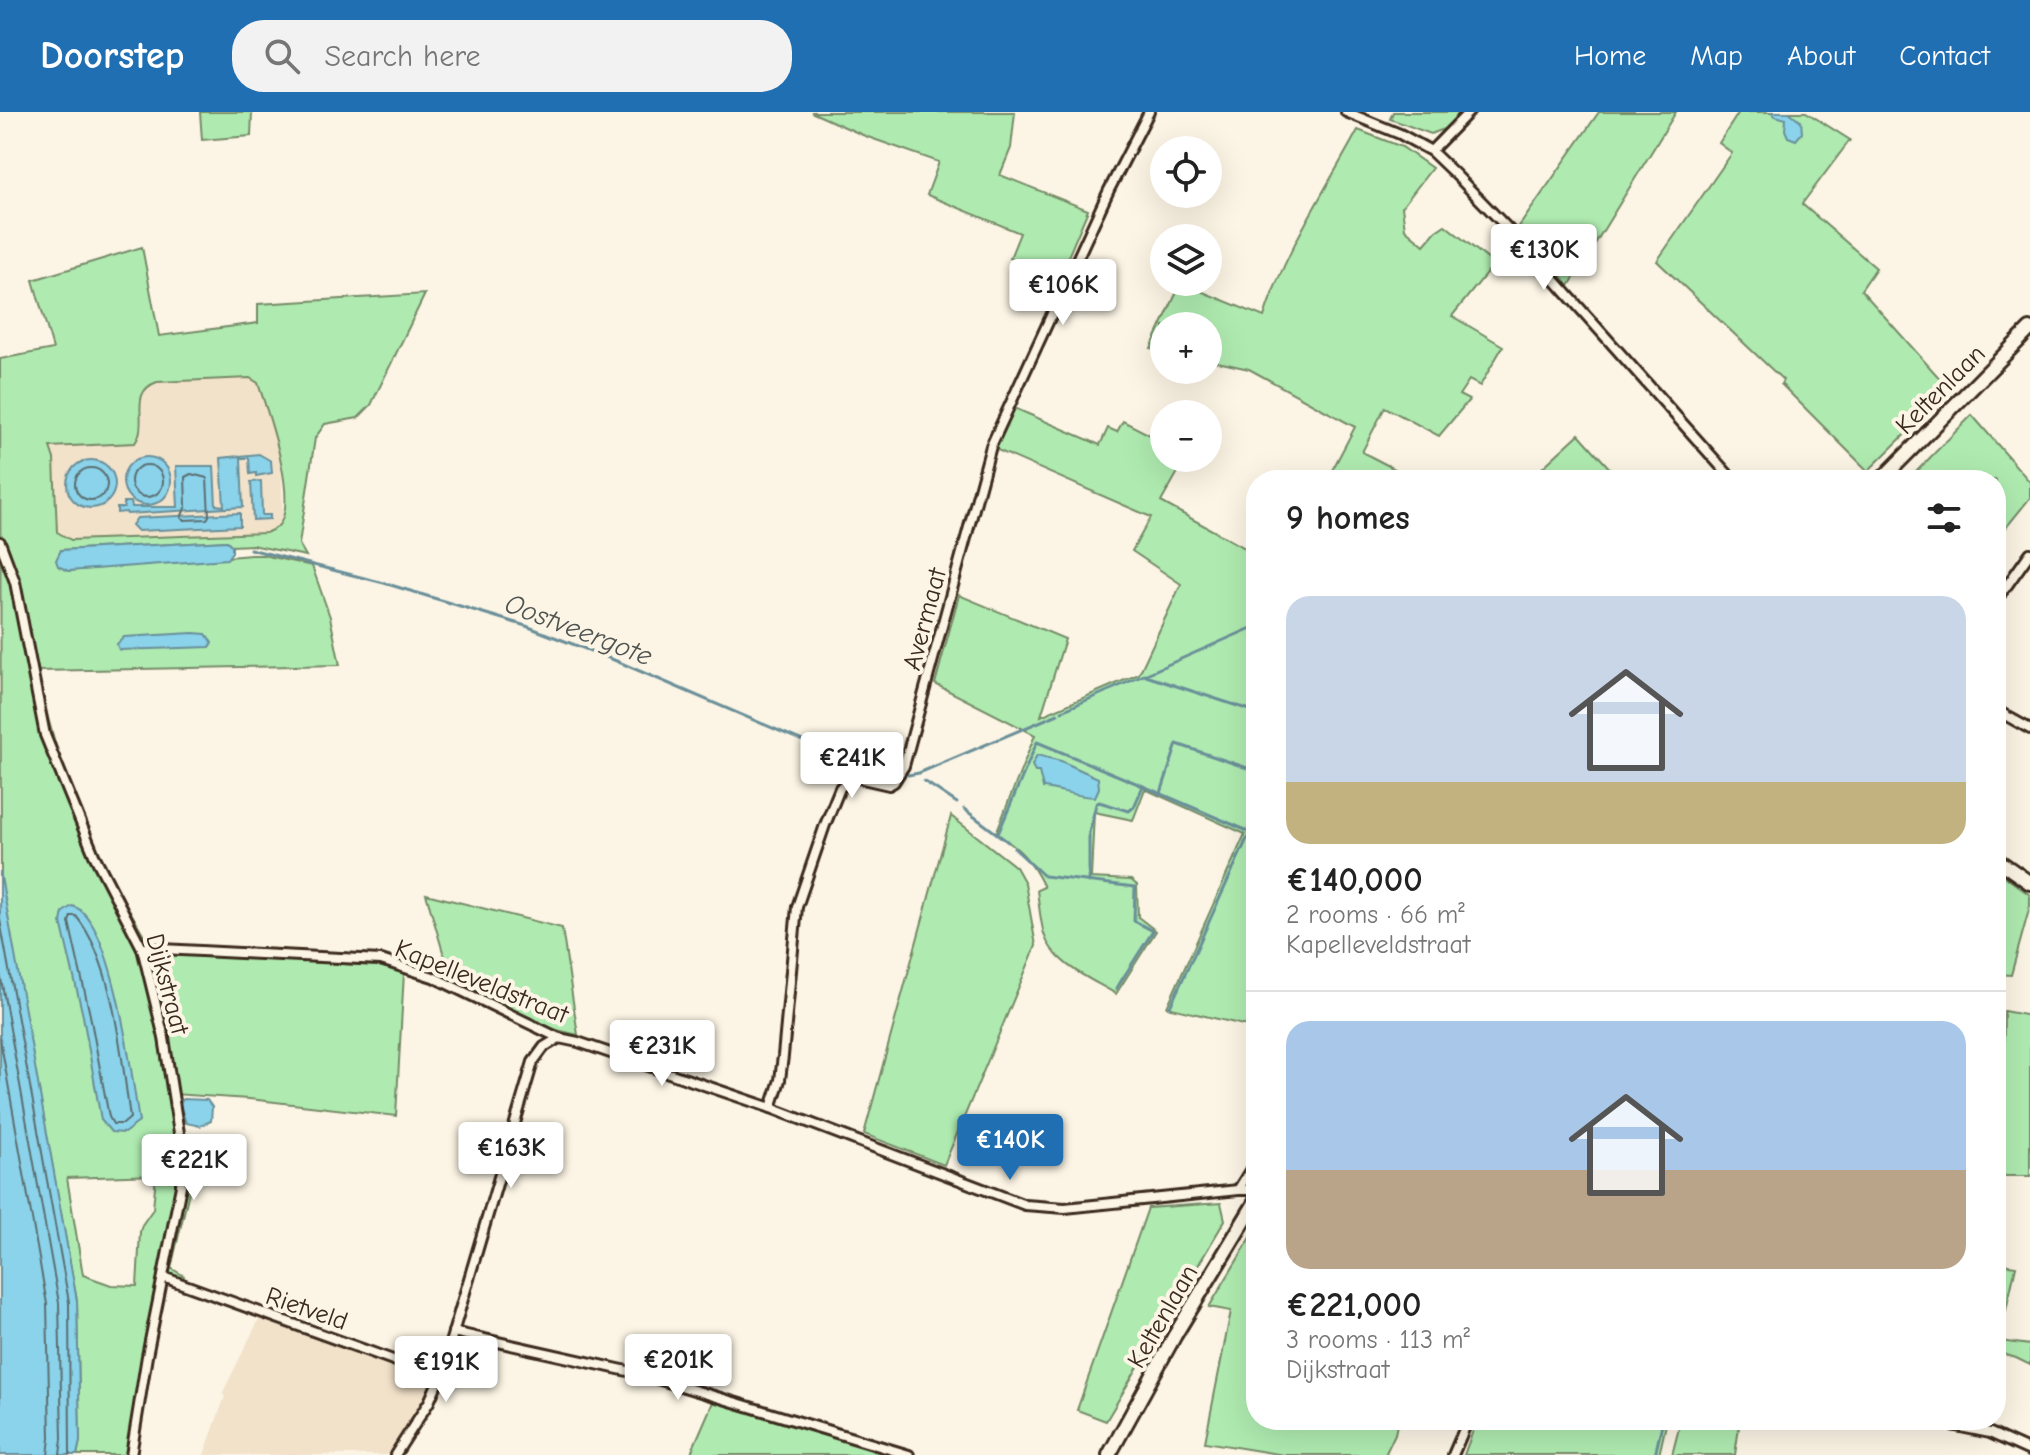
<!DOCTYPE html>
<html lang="en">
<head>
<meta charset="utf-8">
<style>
	body { margin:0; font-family:"Comic Neue",sans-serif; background:#f2f2f2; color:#222; height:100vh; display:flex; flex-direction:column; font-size:30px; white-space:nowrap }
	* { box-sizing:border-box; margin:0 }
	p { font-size:26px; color:#767676 }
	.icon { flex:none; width:44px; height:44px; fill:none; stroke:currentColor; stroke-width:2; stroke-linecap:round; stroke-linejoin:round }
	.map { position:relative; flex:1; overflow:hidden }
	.sheet { position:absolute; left:1246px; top:358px; width:760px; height:960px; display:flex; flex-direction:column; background:#fff; border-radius:32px; box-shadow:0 8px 32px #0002 }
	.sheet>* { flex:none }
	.buttons { position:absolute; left:1150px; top:24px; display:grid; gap:16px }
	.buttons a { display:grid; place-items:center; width:72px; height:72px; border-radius:50%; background:#fff; box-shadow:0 8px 32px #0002; font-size:40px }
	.price { position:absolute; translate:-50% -68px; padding:0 18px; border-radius:8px; background:#fff; color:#222; font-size:26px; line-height:52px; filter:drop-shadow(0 2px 4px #0008) }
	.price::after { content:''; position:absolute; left:50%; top:48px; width:24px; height:18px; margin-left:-12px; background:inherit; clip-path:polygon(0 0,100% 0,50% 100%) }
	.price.current { background:#1f6fb2; color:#fff }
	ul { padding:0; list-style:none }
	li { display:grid; align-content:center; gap:16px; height:424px; padding:0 40px }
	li+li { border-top:2px solid #e0e0e0 }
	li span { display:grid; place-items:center; height:248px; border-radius:24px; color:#555 }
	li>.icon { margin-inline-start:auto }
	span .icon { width:144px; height:144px; fill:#fffc; stroke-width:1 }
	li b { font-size:34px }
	h2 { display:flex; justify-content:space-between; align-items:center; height:96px; padding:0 40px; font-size:34px }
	header { display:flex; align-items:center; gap:48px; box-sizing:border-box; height:112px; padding:0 40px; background:#1f6fb2; color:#fff }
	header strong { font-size:38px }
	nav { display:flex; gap:44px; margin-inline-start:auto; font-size:28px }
	.search { width:560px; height:72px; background:#f2f2f2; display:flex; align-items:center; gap:20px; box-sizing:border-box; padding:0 28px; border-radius:32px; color:#767676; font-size:30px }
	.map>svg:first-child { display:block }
	.built { fill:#f2e2ca }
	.green { fill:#afebb0; stroke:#758a67; stroke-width:2; fill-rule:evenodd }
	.water { fill:#8ad3eb; stroke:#6a8f99; stroke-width:2 }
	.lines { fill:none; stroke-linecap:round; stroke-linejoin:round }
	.shore { stroke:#5b6e70; stroke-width:2 }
	.stream { stroke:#6a8f99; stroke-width:3 }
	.street-casing { stroke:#3b2a1e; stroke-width:14 }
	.secondary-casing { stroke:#3b2a1e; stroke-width:18 }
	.street { stroke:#fcf5e5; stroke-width:8 }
	.secondary { stroke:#fcf5e5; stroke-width:12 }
	.labels { text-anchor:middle; stroke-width:8; stroke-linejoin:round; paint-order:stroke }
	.street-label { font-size:26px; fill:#3b2a1e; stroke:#fcf5e5 }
	.water-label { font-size:28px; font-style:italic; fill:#4f5451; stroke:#fcf5e5 }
</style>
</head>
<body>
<header>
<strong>Doorstep</strong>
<div class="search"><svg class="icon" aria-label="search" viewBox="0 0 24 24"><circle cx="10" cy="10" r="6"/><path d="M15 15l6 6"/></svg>Search here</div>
<nav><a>Home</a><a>Map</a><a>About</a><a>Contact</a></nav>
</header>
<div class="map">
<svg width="2030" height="1343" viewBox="0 0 2030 1343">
	<rect width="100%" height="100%" fill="#fcf5e5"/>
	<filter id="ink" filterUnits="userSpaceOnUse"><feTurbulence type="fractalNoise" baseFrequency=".0125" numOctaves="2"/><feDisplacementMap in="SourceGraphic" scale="16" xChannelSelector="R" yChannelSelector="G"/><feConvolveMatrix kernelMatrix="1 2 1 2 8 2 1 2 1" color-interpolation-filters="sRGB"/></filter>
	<g filter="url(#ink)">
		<g class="built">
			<polygon points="250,266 258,271 281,343 283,402 278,414 266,421 71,428 57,420 49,335 135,331 142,316 141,281 146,274 157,270"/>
			<polygon points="259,1207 427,1265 432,1274 419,1300 388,1343 204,1343 225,1284 222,1282"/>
		</g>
		<g class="green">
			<polygon points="200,0 252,0 251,24 202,28"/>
			<polygon points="811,0 1015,0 1011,36 1000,63 1088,98 1059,166 1010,146 1020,121 927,83 939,50 865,24"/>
			<polygon points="1393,0 1461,0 1444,17 1431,22 1390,7"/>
			<polygon points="1599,0 1676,0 1569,174 1551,150 1518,116"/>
			<polygon points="1739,0 1806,0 1850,28 1802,92 1876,156 1861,178 1950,278 1868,359 1781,272 1783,268 1657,149 1732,41 1719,31"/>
			<path d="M1358 18 1402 35 1432 56 1402 95 1405 117 1424 133 1436 119 1445 113 1494 152 1452 204 1503 234 1480 274 1469 268 1459 283 1469 288 1439 324 1385 295 1362 340 1416 368H1327L1355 315 1249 257 1208 248V214H1164V239L1151 236 1181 171 1264 205C1285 139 1325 79 1358 18Z"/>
			<path d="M142 135 159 224 258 211V192L425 182 371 293 358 306 325 312 315 326 299 432 306 444 252 433 232 434 227 429 61 438 68 459 251 443H263L312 454 330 505 340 553 38 559C54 657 100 750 151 835L153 844 165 841 378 854 404 860 396 1004 249 987 173 982 179 1021H185L189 1080 171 1156 184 1164 181 1169 170 1163 166 1157 129 1343H77L80 1329 77 1189 1 770 0 247 53 237 33 168ZM250 266 258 271C267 298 301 393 277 415 273 418 269 419 266 421L71 428 57 420 54 347 50 335 135 331C150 309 127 281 157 270ZM156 1063 153 1097 142 1113 140 1120 137 1174 111 1173 83 1163 67 1066Z"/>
			<path d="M1012 295 1100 333 1108 316 1117 320 1123 309 1164 330V346H1186L1161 390 1256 442V916L1167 895 1245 722 1145 677 1133 708 1094 700 1091 766 1131 768 1137 773 1138 805 1156 819 1116 882C1091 867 1053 852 1044 822 1040 808 1039 792 1037 778L1044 775C1031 748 1021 738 996 721L1035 623 935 572 959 483 1065 527 1041 604 1139 562 1181 472 1132 439 1151 405 995 337Z"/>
			<polygon points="1972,303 2030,370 2030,386 2004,418 1996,411 1996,368 1908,368"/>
			<polygon points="1579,322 1620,368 1529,368"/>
			<polygon points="951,704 1016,755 1025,771 1036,834 944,1053 864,1022"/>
			<polygon points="1996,758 2030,783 2030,794 2011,863 1996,862"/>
			<polygon points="426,782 562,816 578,923 553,917 457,874 450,864"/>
			<polygon points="2004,899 2030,904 2030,1064 2002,1064"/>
			<polygon points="1221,1091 1225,1108 1106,1309 1077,1298 1148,1096"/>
			<polygon points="1256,1117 1256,1308 1398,1308 1395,1322 1385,1343 1284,1343 1205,1330 1231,1199 1209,1195"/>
			<polygon points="1996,1151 2016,1154 1999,1229 2030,1233 2030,1253 2016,1246 1996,1240"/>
			<polygon points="713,1290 865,1335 889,1343 690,1343"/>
			<polygon points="1477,1308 1667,1308 1659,1343 1464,1343"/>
			<polygon points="1681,1308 1740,1308 1735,1343 1672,1343"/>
		</g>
		<g class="water">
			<polygon points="1772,0 1789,0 1801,9 1802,21 1796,28 1788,25 1785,18 1786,7 1775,4"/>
			<polygon points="259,342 271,349 272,361 256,364 256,361 250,362 249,346 241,346 243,395 127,402 126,400 117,401 117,396 124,396 124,390 131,390 132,395 178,395 176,354 214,354 216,393 224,394 221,346"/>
			<circle cx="147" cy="369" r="24"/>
			<circle cx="91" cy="372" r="24"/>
			<polygon points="261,369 262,403 270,403 270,407 253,408 251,370"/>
			<polygon points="240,401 240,414 138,419 132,413 137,406"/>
			<polygon points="227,429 232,434 232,440 227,447 68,459 58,454 56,448 61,438"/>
			<polygon points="193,521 206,522 212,531 210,535 119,538 117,532 124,525"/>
			<path d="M1037 643 1061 649 1098 666 1099 676 1095 685C1078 685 1061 678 1043 676L1039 660H1035L1032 653Z"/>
			<polygon points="0,759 77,1189 80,1329 77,1343 0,1343"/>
			<path d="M72 794C113 803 133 971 139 1010L124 1021 111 1020 101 1008 83 904 61 810 63 800Z"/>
			<polygon points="184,987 207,988 212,995 211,1009 200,1014 186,1011 179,991"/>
		</g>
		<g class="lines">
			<g class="shore">
				<circle cx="147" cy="369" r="16"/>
				<circle cx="91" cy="372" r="16"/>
				<polygon points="191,362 207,366 209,404 207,407 184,408 181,406 186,394 185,365"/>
				<path d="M71 804H76C114 850 122 948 130 1006L123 1012H113L109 1005 90 903 69 810Z"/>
				<polyline points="0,808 69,1190 70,1343"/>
				<polyline points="0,861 59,1191 62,1327 60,1343"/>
				<polyline points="0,926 47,1192 50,1326 48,1343"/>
			</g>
			<g class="stream">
				<polyline points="250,437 384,471 526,514 614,548 884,664"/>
				<polyline points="1146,564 1256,600"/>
				<polyline points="1062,599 1256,514"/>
				<polyline points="908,663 919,661 1058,602"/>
				<polyline points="924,669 957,691"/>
				<polyline points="1143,674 1250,720 1170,895"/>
				<polyline points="1161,681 1177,632 1256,659"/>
				<polyline points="964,697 1008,730"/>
				<polyline points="1255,710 1256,707"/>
				<polyline points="998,722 1037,630 1143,674 1134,695 1129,699 1099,690 1096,692 1089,721 1089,770"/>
				<polyline points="1014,736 1044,764 1135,775 1134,809 1153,819 1116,877"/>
				<polyline points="1655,1343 1663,1308"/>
			</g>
			<defs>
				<g id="street">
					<polyline points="1346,0 1400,22 1431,39 1456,63 1520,129 1733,368"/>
					<polyline points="1431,39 1469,0"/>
					<polyline points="0,430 15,470 45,623 94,743 142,836 164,926 182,1040 181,1074 147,1244 131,1343"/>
					<polyline points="1996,489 2030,441"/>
					<polyline points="1996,598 2030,617"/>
					<polyline points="142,836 381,848 433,865 559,926 578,930 771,996 1025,1093 1065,1096 1238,1078 1256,1078"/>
					<polyline points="771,996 780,968 783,944 797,795 825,713 840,676 847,669 854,665 889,673 894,670 904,654 991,334 1109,78 1149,0"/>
					<polyline points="1238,1078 1256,1049"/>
					<polyline points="163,1165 440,1265"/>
					<polyline points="453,1220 641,1262 909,1343"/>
					<polyline points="1926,1308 1990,1321 2030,1339"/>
					<polyline points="395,1343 429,1290 440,1265 533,950 544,935 559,926"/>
					<polyline points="1453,1343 1468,1308"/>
				</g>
				<g id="secondary">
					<polyline points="1881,368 2030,217"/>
					<polyline points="1996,747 2030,771"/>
					<polyline points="1109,1343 1175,1223 1256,1089"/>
				</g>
			</defs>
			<use href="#street" class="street-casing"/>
			<use href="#secondary" class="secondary-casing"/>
			<use href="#street" class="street"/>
			<use href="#secondary" class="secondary"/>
		</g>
	</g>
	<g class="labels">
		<g class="street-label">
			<text transform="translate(1940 277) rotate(-45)" y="9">Keltenlaan</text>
			<text transform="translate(924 507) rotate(-75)" y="9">Avermaat</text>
			<text transform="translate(482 869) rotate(22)" y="9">Kapelleveldstraat</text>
			<text transform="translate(168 872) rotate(75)" y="9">Dijkstraat</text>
			<text transform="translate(307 1196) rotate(19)" y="9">Rietveld</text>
			<text transform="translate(1162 1204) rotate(-60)" y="9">Keltenlaan</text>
		</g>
		<g class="water-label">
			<text transform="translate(579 517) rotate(21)" y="10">Oostveergote</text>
		</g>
	</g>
</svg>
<div class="buttons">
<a><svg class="icon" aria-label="locate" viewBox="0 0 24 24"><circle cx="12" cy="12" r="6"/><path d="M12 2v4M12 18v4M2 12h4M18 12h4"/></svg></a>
<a><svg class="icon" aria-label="layers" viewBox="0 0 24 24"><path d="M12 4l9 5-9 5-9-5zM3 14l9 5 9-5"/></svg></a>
<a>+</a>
<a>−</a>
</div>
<b class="price" style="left:1544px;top:180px">€130K</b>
<b class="price" style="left:1063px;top:215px">€106K</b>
<b class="price" style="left:852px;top:688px">€241K</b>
<b class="price" style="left:662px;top:976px">€231K</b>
<b class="price current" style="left:1010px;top:1070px">€140K</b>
<b class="price" style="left:511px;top:1078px">€163K</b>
<b class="price" style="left:194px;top:1090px">€221K</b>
<b class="price" style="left:678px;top:1290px">€201K</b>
<b class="price" style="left:446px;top:1292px">€191K</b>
<section class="sheet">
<h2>9 homes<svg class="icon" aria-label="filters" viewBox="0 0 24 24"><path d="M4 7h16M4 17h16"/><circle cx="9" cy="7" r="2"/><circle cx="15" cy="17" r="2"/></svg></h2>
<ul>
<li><span style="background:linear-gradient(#c9d6e8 75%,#c2b280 0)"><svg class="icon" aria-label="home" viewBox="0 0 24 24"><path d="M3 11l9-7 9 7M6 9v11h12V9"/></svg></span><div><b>€140,000</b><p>2 rooms · 66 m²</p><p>Kapelleveldstraat</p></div></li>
<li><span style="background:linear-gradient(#a9c7e8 60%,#b9a48a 0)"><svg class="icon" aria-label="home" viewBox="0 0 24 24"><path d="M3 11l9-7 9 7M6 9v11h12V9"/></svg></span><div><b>€221,000</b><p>3 rooms · 113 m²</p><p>Dijkstraat</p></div></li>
</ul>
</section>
</div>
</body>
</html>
